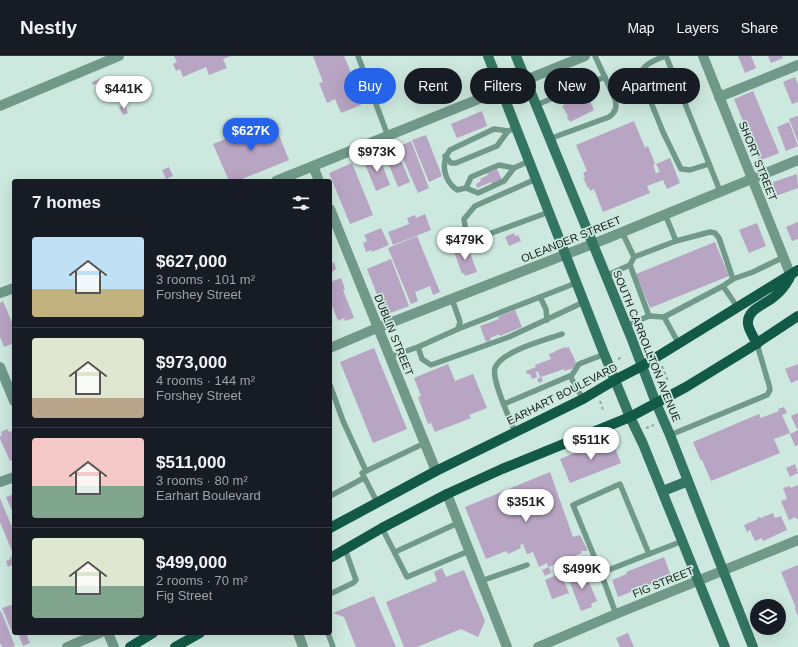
<!DOCTYPE html>
<html lang="en">
<head>
<meta charset="utf-8">
<style>
	body { margin:0; font-family:Helvetica,sans-serif; background:#20242c; color:#f1f3f6; height:100vh; display:flex; flex-direction:column; font-size:15px; white-space:nowrap }
	* { box-sizing:border-box; margin:0 }
	p { font-size:13px; color:#9ea1a6 }
	.icon { flex:none; width:22px; height:22px; fill:none; stroke:currentColor; stroke-width:2; stroke-linecap:round; stroke-linejoin:round }
	.map { position:relative; flex:1; overflow:hidden }
	.drawer { position:absolute; left:12px; top:123px; width:320px; height:456px; display:flex; flex-direction:column; background:#171b24; border-radius:4px; box-shadow:0 4px 16px #0002 }
	.drawer>* { flex:none }
	.top-card { position:absolute; left:344px; top:12px; width:380px; height:36px; display:flex; gap:8px }
	.tools { position:absolute; left:750px; top:543px; display:grid; gap:8px }
	.tools a { display:grid; place-items:center; width:36px; height:36px; border-radius:50%; background:#171b24; box-shadow:0 4px 16px #0002; font-size:20px }
	.price { position:absolute; translate:-50% -34px; padding:0 9px; border-radius:14px; background:#fff; color:#222; font-size:13px; line-height:26px; filter:drop-shadow(0 1px 2px #0008) }
	.price::after { content:''; position:absolute; left:50%; top:24px; width:12px; height:9px; margin-left:-6px; background:inherit; clip-path:polygon(0 0,100% 0,50% 100%) }
	.price.on { background:#2563eb; color:#fff }
	ul { padding:0; list-style:none }
	li { display:flex; align-items:center; gap:12px; height:100px; padding:0 20px }
	li+li { border-top:1px solid #363941 }
	li span { display:grid; place-items:center; flex:none; width:112px; height:80px; border-radius:4px; color:#555 }
	li>.icon { margin-inline-start:auto }
	span .icon { width:48px; height:48px; fill:#fffc; stroke-width:1 }
	li b { font-size:17px }
	h2 { display:flex; justify-content:space-between; align-items:center; height:48px; padding:0 20px; font-size:17px }
	.pill { padding:0 14px; border-radius:18px; background:#171b24; box-shadow:0 4px 16px #0002; font-size:14px; line-height:36px }
	.pill.on { background:#2563eb; color:#fff }
	header { display:flex; align-items:center; gap:24px; box-sizing:border-box; height:56px; padding:0 20px; background:#171b24; border-bottom:1px solid #363941 }
	header strong { font-size:19px }
	nav { display:flex; gap:22px; margin-inline-start:auto; font-size:14px }
	.map>svg:first-child { display:block }
	.building { fill:#b8a4c3 }
	.lines { fill:none; stroke-linecap:round; stroke-linejoin:round }
	.path { stroke:#91a69e; stroke-width:2; stroke-dasharray:3 3; stroke-linecap:butt }
	.service { stroke:#70998a; stroke-width:5.5 }
	.minor { stroke:#70998a; stroke-width:10 }
	.secondary { stroke:#347562; stroke-width:10 }
	.primary { stroke:#125947; stroke-width:10 }
	.labels { text-anchor:middle; stroke-width:3.5; stroke-linejoin:round; paint-order:stroke }
	.street-label { font-size:11px; fill:#151f1c; stroke:#cde8de }
</style>
</head>
<body>
<header>
<strong>Nestly</strong>
<nav><a>Map</a><a>Layers</a><a>Share</a></nav>
</header>
<div class="map">
<svg width="798" height="591" viewBox="0 0 798 591">
	<rect width="100%" height="100%" fill="#cde8de"/>
	<g class="building">
		<polygon points="174,0 231,0 223,3 227,12 209,19 206,11 183,21 180,13 176,15 173,8 177,6"/>
		<polygon points="313,0 344,0 352,19 349,20 361,49 341,57 335,43 327,47 319,27 323,26"/>
		<polygon points="738,0 751,0 756,12 745,17"/>
		<polygon points="768,0 782,0 783,2 771,7"/>
		<polygon points="104,21 105,24 93,29 92,26"/>
		<polygon points="795,21 798,28 798,46 792,48 783,26"/>
		<polygon points="113,26 118,39 115,40 110,28"/>
		<polygon points="753,35 779,97 759,105 734,43"/>
		<polygon points="587,38 594,54 570,66 569,64 568,64 567,61 568,60 562,50 563,50 563,49 574,44 573,41 578,39 579,42"/>
		<polygon points="125,49 128,57 123,59 119,51"/>
		<polygon points="482,55 487,70 457,82 451,68"/>
		<polygon points="797,60 798,61 798,86 789,63"/>
		<polygon points="273,64 289,104 237,125 229,125 213,88"/>
		<polygon points="634,65 645,92 648,90 655,108 653,109 656,117 660,116 656,108 670,102 680,127 667,133 663,124 647,130 650,137 603,156 594,133 590,135 589,131 588,132 583,122 585,121 583,117 587,115 576,89"/>
		<polygon points="789,66 798,90 786,95 777,71"/>
		<polygon points="426,79 442,120 429,126 412,84"/>
		<polygon points="411,85 429,132 418,137 398,91"/>
		<polygon points="396,92 410,126 398,131 384,97"/>
		<polygon points="379,100 390,129 376,135 364,106"/>
		<polygon points="352,107 373,159 350,168 329,117"/>
		<polygon points="169,111 173,120 166,123 162,114"/>
		<polygon points="497,113 502,124 492,128 491,126 477,132 476,128 481,125 480,123 488,119 487,117"/>
		<polygon points="797,118 798,132 776,140 772,129 774,128 773,126"/>
		<polygon points="425,158 431,174 393,189 388,176 409,168 407,162 415,159 416,162"/>
		<polygon points="798,166 798,183 792,185 786,171"/>
		<polygon points="757,167 766,190 749,197 739,174"/>
		<polygon points="381,172 389,189 372,196 371,194 366,196 363,187 367,185 364,179"/>
		<polygon points="514,177 515,180 518,179 521,185 509,190 505,181"/>
		<polygon points="417,180 440,236 433,239 430,230 415,236 418,245 411,248 388,192"/>
		<polygon points="715,186 729,220 650,252 636,218"/>
		<polygon points="461,189 462,193 468,191 477,216 465,220 464,217 462,218 453,193"/>
		<polygon points="391,203 409,250 385,259 367,213"/>
		<polygon points="334,206 336,213 330,217 330,208"/>
		<polygon points="341,222 345,233 343,234 354,262 345,265 344,262 338,265 330,245 330,226"/>
		<polygon points="3,245 14,271 14,287 4,291 0,281 0,247"/>
		<polygon points="515,254 522,271 500,280 499,278 490,282 491,284 486,286 480,270 499,263 498,261"/>
		<polygon points="566,291 566,292 569,291 571,297 572,297 576,307 576,309 574,310 574,312 564,315 564,313 541,321 543,325 539,327 537,323 540,322 538,315 536,316 537,321 532,323 530,318 527,318 526,315 536,311 535,309 551,303 549,298 555,296 555,295"/>
		<polygon points="374,292 407,373 373,387 340,306"/>
		<polygon points="448,308 455,325 473,318 487,352 469,359 471,362 435,376 431,367 428,368 418,341 421,340 414,322"/>
		<polygon points="798,308 798,324 791,327 785,313"/>
		<polygon points="784,351 787,357 782,359 790,377 774,383 780,397 711,425 702,404 701,405 693,386 759,358 761,362 779,355 778,353"/>
		<polygon points="798,357 798,373 797,373 791,360"/>
		<polygon points="7,373 9,376 11,375 14,380 14,403 10,405 0,383 0,380 2,379 1,376"/>
		<polygon points="798,374 798,389 795,390 790,378"/>
		<polygon points="611,382 621,407 570,427 560,403"/>
		<polygon points="795,408 798,417 790,421 786,412"/>
		<polygon points="550,416 573,481 580,479 588,495 581,495 582,497 548,511 547,507 539,511 533,496 527,498 523,488 520,489 521,492 508,498 506,495 486,503 465,451"/>
		<polygon points="798,429 798,462 796,463 795,461 789,464 781,445 787,443 783,432 790,430 791,432"/>
		<polygon points="14,438 14,459 6,441"/>
		<polygon points="0,442 14,476 14,508 8,511 6,505 11,503 10,501 14,500 0,466"/>
		<polygon points="773,457 775,462 781,460 787,474 763,485 762,482 755,485 750,474 747,476 744,469 758,463 757,462 760,461 761,462"/>
		<polygon points="664,501 670,517 669,521 618,541 612,524 627,518 626,516"/>
		<polygon points="798,509 798,560 795,553 796,552 781,516"/>
		<polygon points="549,511 551,517 545,520 542,514"/>
		<polygon points="442,512 446,521 464,514 485,565 478,581 461,573 417,591 404,591 386,546 437,525 434,516"/>
		<polygon points="584,514 597,545 591,548 592,551 581,555 567,519 575,515 576,518"/>
		<polygon points="561,517 569,537 552,543 545,524"/>
		<polygon points="374,540 396,591 356,591 344,561 333,557"/>
		<polygon points="14,548 14,577 13,578 2,552"/>
		<polygon points="1,555 15,590 12,591 2,591 0,587 0,556"/>
		<polygon points="18,577 26,577 30,587 23,590"/>
		<polygon points="628,577 634,591 620,591 616,582"/>
	</g>
	<g class="lines">
		<g class="path">
			<polyline points="618,303 623,301"/>
			<polyline points="662,310 668,325"/>
			<polyline points="600,345 603,354"/>
			<polyline points="646,372 654,369"/>
		</g>
		<g class="service">
			<polyline points="358,0 388,80"/>
			<path d="M665 0C655 4 643 8 640 19L663 76 681 113 690 114 709 108"/>
			<polyline points="666,0 720,135"/>
			<polyline points="536,49 605,21"/>
			<path d="M549 83 609 61C616 56 617 51 615 43L595 0"/>
			<polyline points="445,100 451,107 456,107 497,90 508,75"/>
			<path d="M514 112 499 109 471 121 466 132 457 134C444 125 440 107 450 94L494 73 508 75 516 72"/>
			<polyline points="536,123 475,150 464,163 465,170 468,179 478,182 549,156"/>
			<polyline points="466,132 478,137 504,125 514,112 529,105"/>
			<polyline points="622,176 634,201 676,185 665,158"/>
			<polyline points="634,201 630,209 649,260"/>
			<polyline points="605,220 630,209"/>
			<polyline points="733,223 753,216 784,201"/>
			<polyline points="723,230 738,252"/>
			<polyline points="540,241 546,253 547,264"/>
			<polyline points="664,261 679,288"/>
			<polyline points="626,270 649,260 664,261 723,230 733,223 719,182 715,177 710,176 676,185"/>
			<polyline points="458,273 576,227"/>
			<polyline points="418,291 422,303 431,309 509,281 584,246"/>
			<polyline points="389,301 418,291 458,273 460,266 452,243"/>
			<polyline points="570,320 583,343"/>
			<polyline points="330,329 343,365 366,415"/>
			<polyline points="504,348 572,319 579,308 605,298"/>
			<path d="M515 376C510 363 491 323 495 312 501 295 546 284 562 278"/>
			<polyline points="670,379 767,339 770,334 769,329 757,288"/>
			<polyline points="330,440 364,422"/>
			<polyline points="377,446 362,417 425,387"/>
			<polyline points="382,472 407,521 469,495"/>
			<polyline points="395,496 458,467"/>
			<polyline points="601,517 649,498"/>
			<polyline points="481,525 527,509"/>
			<polyline points="330,538 353,527 356,524 345,493"/>
			<polyline points="616,558 601,517 573,449 620,428 649,498 683,485"/>
			<polyline points="328,577 333,591"/>
		</g>
		<g class="minor">
			<polyline points="703,0 791,220"/>
			<polyline points="719,41 798,9"/>
			<polyline points="0,50 119,0"/>
			<polyline points="313,110 319,125"/>
			<polyline points="276,125 585,0"/>
			<polyline points="330,153 436,415"/>
			<polyline points="0,237 14,232"/>
			<polyline points="330,292 377,272 608,182 798,104"/>
			<polyline points="0,311 14,345"/>
			<polyline points="0,426 14,421"/>
			<polyline points="447,438 507,591"/>
			<polyline points="108,577 114,591"/>
			<polyline points="298,577 303,591"/>
			<polyline points="67,591 100,577"/>
			<polyline points="538,591 616,558 798,484"/>
		</g>
		<g class="secondary">
			<polyline points="488,0 603,295 630,361 643,388 725,591"/>
			<polyline points="516,0 631,281 656,347 670,379 753,591"/>
			<polyline points="663,435 688,425"/>
		</g>
		<g class="primary">
			<path d="M757 288C754 281 749 275 748 268 746 253 767 248 775 240 781 235 785 230 789 223"/>
			<polyline points="330,472 436,415 583,343 615,324 642,310 798,214"/>
			<polyline points="330,502 382,472 447,438 502,413 630,361 686,331 748,293 798,260"/>
			<polyline points="130,591 153,577"/>
			<polyline points="175,591 200,577"/>
		</g>
	</g>
	<g class="labels">
		<g class="street-label">
			<text transform="translate(758 105) rotate(68)" y="4">SHORT STREET</text>
			<text transform="translate(571 183) rotate(-22)" y="4">OLEANDER STREET</text>
			<text transform="translate(394 279) rotate(68)" y="4">DUBLIN STREET</text>
			<text transform="translate(647 290) rotate(68)" y="4">SOUTH CARROLLTON AVENUE</text>
			<text transform="translate(562 338) rotate(-27)" y="4">EARHART BOULEVARD</text>
			<text transform="translate(663 526) rotate(-22)" y="4">FIG STREET</text>
		</g>
	</g>
</svg>
<div class="tools">
<a><svg class="icon" aria-label="layers" viewBox="0 0 24 24"><path d="M12 4l9 5-9 5-9-5zM3 14l9 5 9-5"/></svg></a>
</div>
<b class="price" style="left:124px;top:54px">$441K</b>
<b class="price on" style="left:251px;top:96px">$627K</b>
<b class="price" style="left:377px;top:117px">$973K</b>
<b class="price" style="left:465px;top:205px">$479K</b>
<b class="price" style="left:591px;top:405px">$511K</b>
<b class="price" style="left:526px;top:467px">$351K</b>
<b class="price" style="left:582px;top:534px">$499K</b>
<div class="top-card">
<a class="pill on">Buy</a>
<a class="pill">Rent</a>
<a class="pill">Filters</a>
<a class="pill">New</a>
<a class="pill">Apartment</a>
</div>
<section class="drawer">
<h2>7 homes<svg class="icon" aria-label="filters" viewBox="0 0 24 24"><path d="M4 7h16M4 17h16"/><circle cx="9" cy="7" r="2"/><circle cx="15" cy="17" r="2"/></svg></h2>
<ul>
<li><span style="background:linear-gradient(#bfe0f5 65%,#c2b280 0)"><svg class="icon" aria-label="home" viewBox="0 0 24 24"><path d="M3 11l9-7 9 7M6 9v11h12V9"/></svg></span><div><b>$627,000</b><p>3 rooms · 101 m²</p><p>Forshey Street</p></div></li>
<li><span style="background:linear-gradient(#dfe7d0 75%,#b9a48a 0)"><svg class="icon" aria-label="home" viewBox="0 0 24 24"><path d="M3 11l9-7 9 7M6 9v11h12V9"/></svg></span><div><b>$973,000</b><p>4 rooms · 144 m²</p><p>Forshey Street</p></div></li>
<li><span style="background:linear-gradient(#f6c9c9 60%,#7fa58c 0)"><svg class="icon" aria-label="home" viewBox="0 0 24 24"><path d="M3 11l9-7 9 7M6 9v11h12V9"/></svg></span><div><b>$511,000</b><p>3 rooms · 80 m²</p><p>Earhart Boulevard</p></div></li>
<li><span style="background:linear-gradient(#dfe7d0 60%,#7fa58c 0)"><svg class="icon" aria-label="home" viewBox="0 0 24 24"><path d="M3 11l9-7 9 7M6 9v11h12V9"/></svg></span><div><b>$499,000</b><p>2 rooms · 70 m²</p><p>Fig Street</p></div></li>
</ul>
</section>
</div>
</body>
</html>
